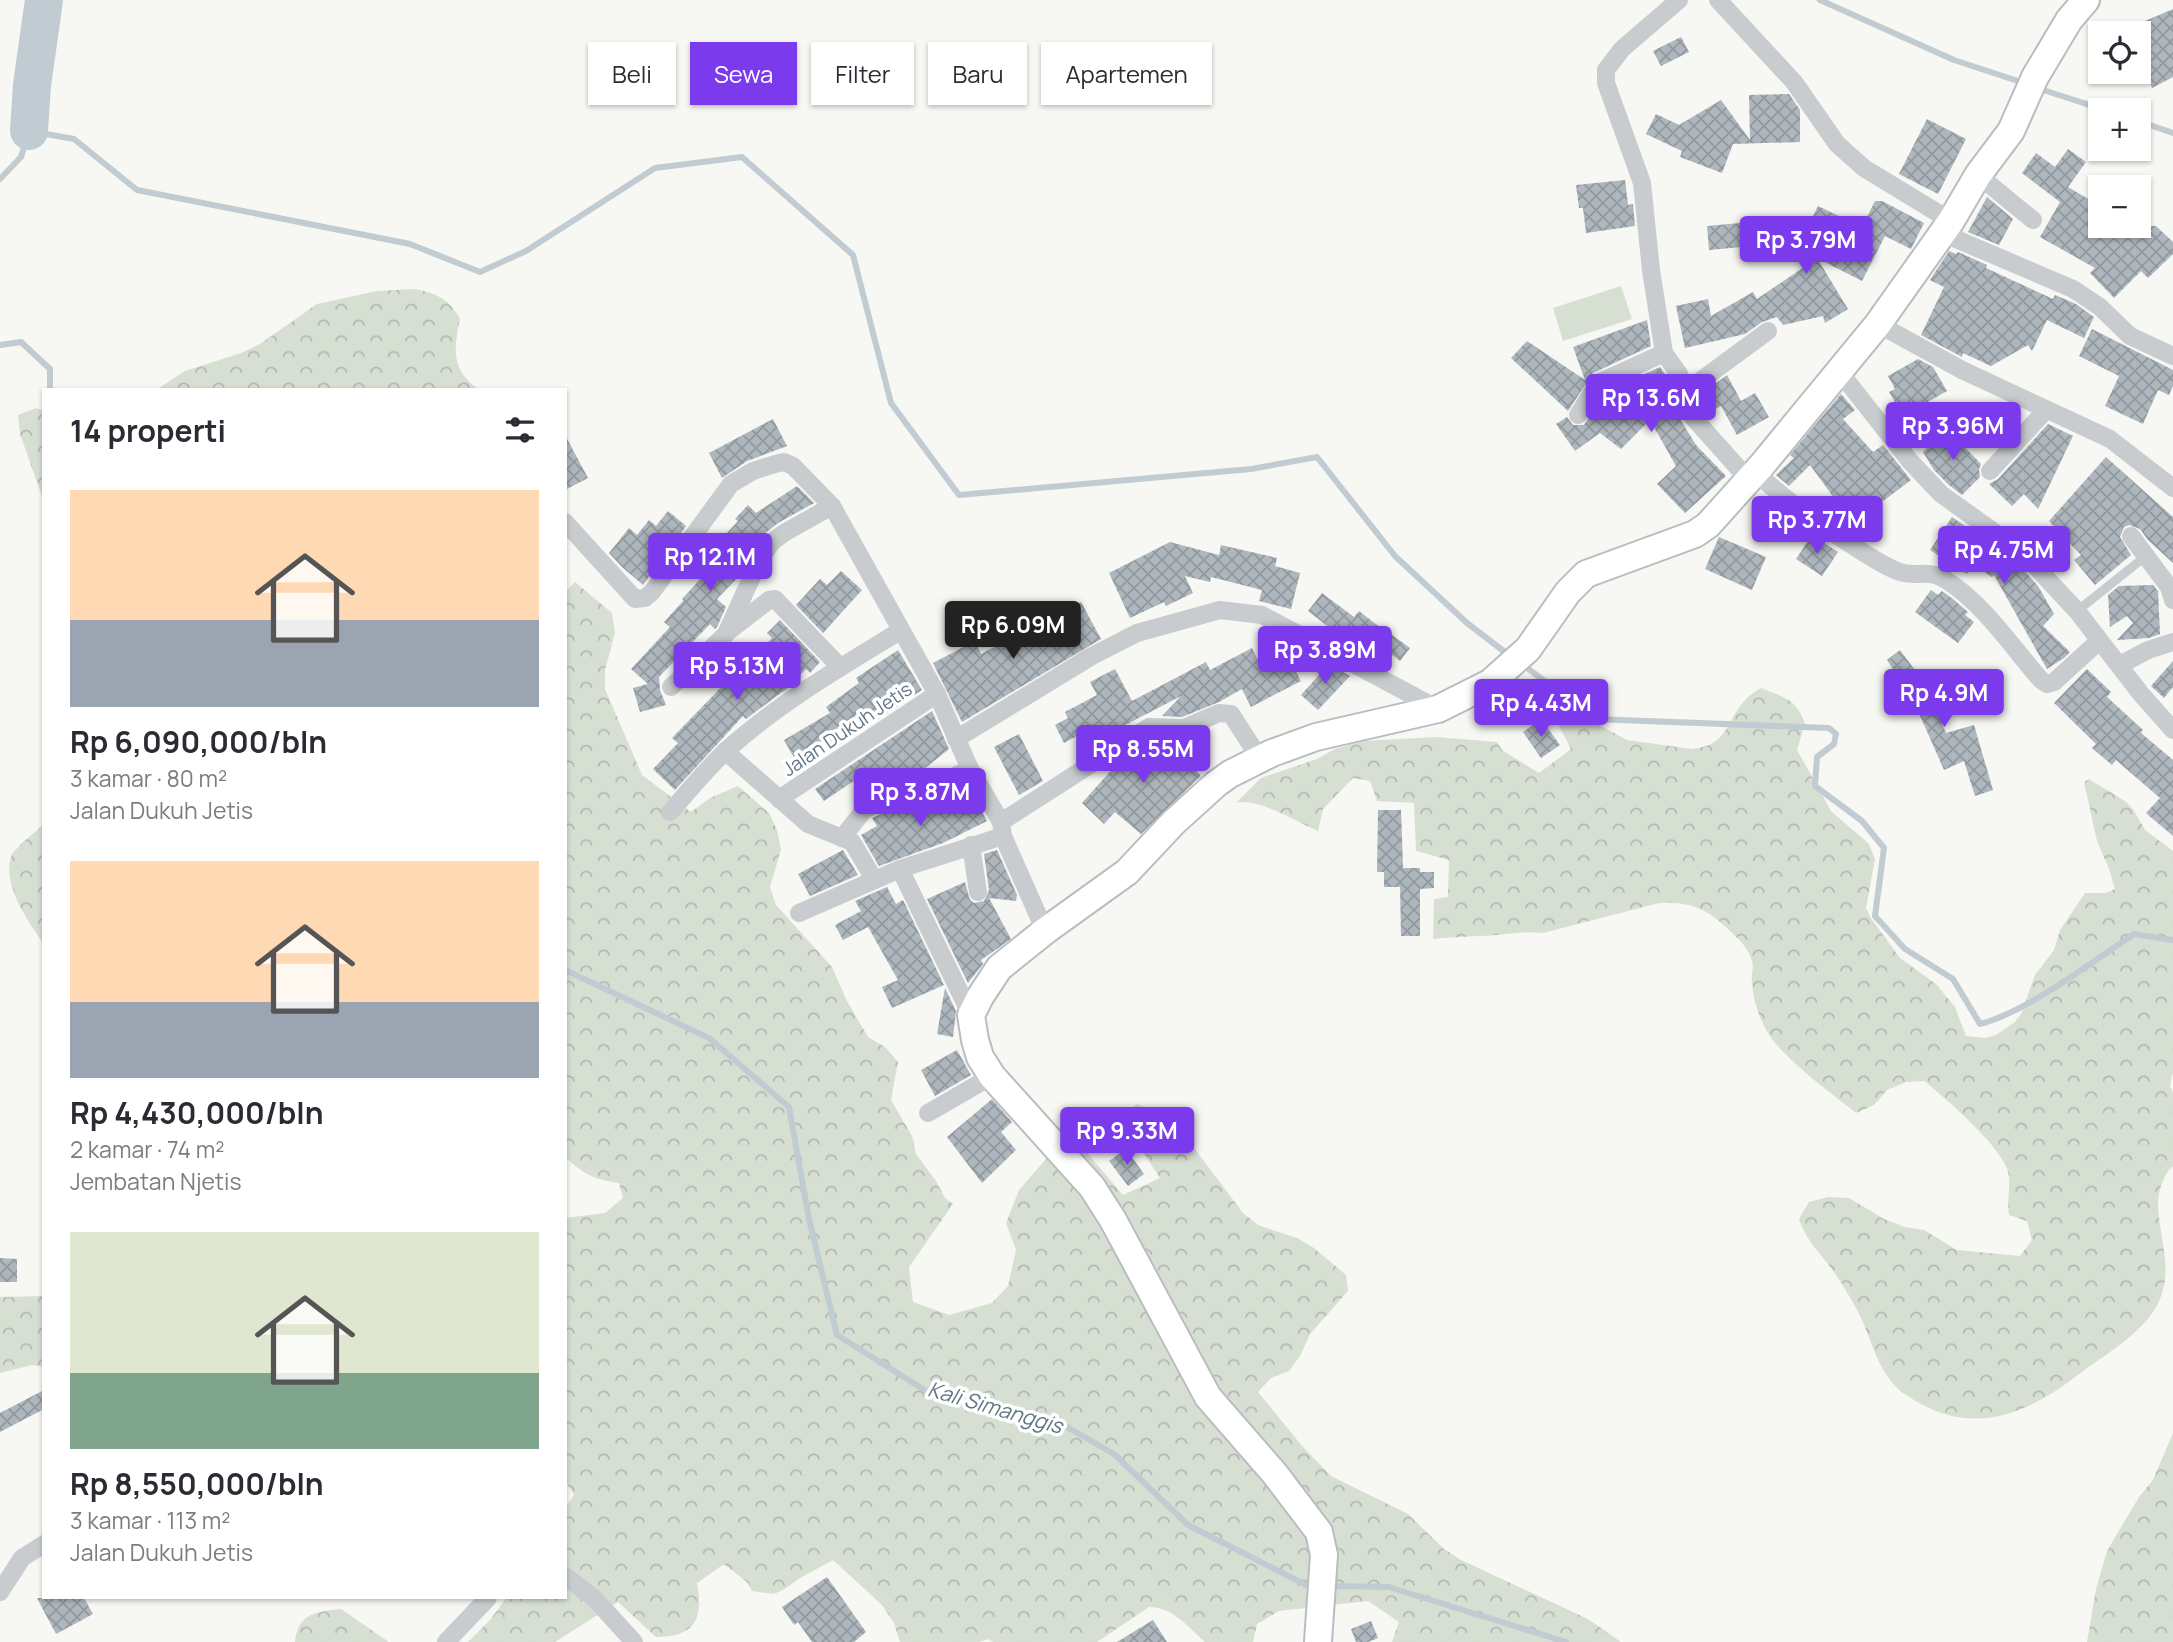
<!DOCTYPE html>
<html lang="id">
<head>
<meta charset="utf-8">
<style>
	body { margin:0; font-family:Manrope,sans-serif; background:#f2f2f3; color:#2b2b33; height:100vh; display:flex; flex-direction:column; font-size:26px; white-space:nowrap }
	* { box-sizing:border-box; margin:0 }
	p { font-size:23px; color:#7c7c81 }
	.icon { flex:none; width:38px; height:38px; fill:none; stroke:currentColor; stroke-width:2; stroke-linecap:round; stroke-linejoin:round }
	.map { position:relative; flex:1; overflow:hidden }
	.details { position:absolute; left:42px; top:388px; width:525px; height:1211px; display:flex; flex-direction:column; background:#fff; border-radius:0px; box-shadow:0 2px 5px #0004 }
	.details>* { flex:none }
	.banner { position:absolute; left:588px; top:42px; width:665px; height:63px; display:flex; gap:14px }
	.buttons { position:absolute; left:2088px; top:21px; display:grid; gap:14px }
	.buttons a { display:grid; place-items:center; width:63px; height:63px; border-radius:0px; background:#fff; box-shadow:0 2px 5px #0004; font-size:35px }
	.price { position:absolute; translate:-50% -60px; padding:0 16px; border-radius:7px; background:#7c3aed; color:#fff; font-size:23px; line-height:46px; filter:drop-shadow(0 2px 4px #0008) }
	.price::after { content:''; position:absolute; left:50%; top:42px; width:21px; height:16px; margin-left:-10px; background:inherit; clip-path:polygon(0 0,100% 0,50% 100%) }
	.price.on { background:#222; color:#fff }
	ul { padding:0; list-style:none }
	li { display:grid; align-content:center; gap:14px; height:371px; padding:0 28px }
	li span { display:grid; place-items:center; height:217px; border-radius:0px; color:#555 }
	li>.icon { margin-inline-start:auto }
	span .icon { width:126px; height:126px; fill:#fffc; stroke-width:1 }
	li b { font-size:30px }
	h2 { display:flex; justify-content:space-between; align-items:center; height:84px; padding:0 28px; font-size:30px }
	.chip { padding:0 24px; border-radius:0px; background:#fff; box-shadow:0 2px 5px #0004; font-size:24px; line-height:63px }
	.chip.on { background:#7c3aed; color:#fff }
	.map>svg:first-child { display:block }
	.forest { fill:url(#forest-crowns) }
	.pitch { fill:#d7dfd3 }
	.lines { fill:none; stroke-linecap:round; stroke-linejoin:round }
	.stream { stroke:#c1ccd2; stroke-width:6 }
	.river { stroke:#c1ccd2; stroke-width:38 }
	.building { fill:url(#building-cross-hatch) }
	.primary-casing { stroke:#b9bdc1; stroke-width:30 }
	.lane { stroke:#c8cccf; stroke-width:9 }
	.street { stroke:#c8cccf; stroke-width:18 }
	.primary { stroke:#fff; stroke-width:26 }
	.labels { text-anchor:middle; stroke-width:7; stroke-linejoin:round; paint-order:stroke }
	.street-label { font-size:19px; fill:#627687; stroke:#fff }
	.water-label { font-size:21px; font-style:italic; fill:#5e7883; stroke:#fff }
</style>
</head>
<body>
<div class="map">
<svg width="2173" height="1642" viewBox="0 0 2173 1642">
	<defs>
		<pattern id="forest-crowns" width="20" height="18" patternUnits="userSpaceOnUse" patternTransform="scale(1.75)"><rect width="20" height="18" fill="#d7dfd3"/><path d="M2 6a3 3 0 1 1 6 0M12 15a3 3 0 1 1 6 0" fill="none" stroke="#b2b9b1"/></pattern>
		<pattern id="building-cross-hatch" width="8" height="8" patternUnits="userSpaceOnUse" patternTransform="scale(1.75)"><rect width="8" height="8" fill="#aeb7bd"/><path d="M0 0l8 8M0 8l8-8" fill="none" stroke="#91999f"/></pattern>
	</defs>
	<rect width="100%" height="100%" fill="#f7f7f3"/>
	<g class="forest">
		<path d="M415 289C438 294 447 298 460 318 454 349 450 370 480 390H156L185 371 241 353 260 344 317 304 377 291Z"/>
		<polygon points="36,408 44,411 44,502 20,434 18,415"/>
		<path d="M575 582 612 613 615 633 605 670V689L642 775 691 812 710 798 738 786 769 813 777 830 781 850 770 887 776 905 832 967 847 1001 868 1037 885 1047 898 1062 891 1100 912 1136 916 1154 936 1181 945 1198 953 1204 909 1267 913 1302 949 1315 992 1303 1008 1286 1016 1250 1006 1223 1019 1190 1046 1159 1083 1148 1123 1195 1160 1178 1139 1146 1127 1112 1137 1104 1173 1120 1243 1213 1258 1225 1297 1238 1314 1248 1346 1275 1348 1291 1310 1334 1300 1356 1289 1371 1271 1378 1258 1392 1303 1447 1331 1476 1408 1514 1444 1549 1461 1560 1588 1619 1621 1642H1392L1399 1622 1368 1601 1279 1611 1257 1624 1253 1642H1205C1188 1627 1173 1607 1149 1607L1097 1642H993L988 1639 979 1642H900L894 1623 882 1605 833 1560 800 1578 783 1590 774 1594 752 1591 748 1583 724 1564 697 1583C704 1620 694 1637 656 1637L618 1602 555 1642H468L491 1619 506 1598H565V1508L574 1495 565 1481V1218L605 1213 623 1198 619 1183C593 1179 585 1175 565 1157V592Z"/>
		<path d="M1761 688C1783 697 1797 699 1805 724L1797 750 1831 811 1869 844 1875 859 1866 908 1870 917 1900 958 1936 984 1955 1007 1966 1036 1986 1038 1996 1035 2015 1022 2021 1014 2035 975 2054 950 2060 930 2085 893H2105L2115 889 2109 869 2097 841 2084 782 2089 779 2125 801 2133 809 2145 830 2173 851V1072L2170 1086 2173 1092C2173 1103 2173 1161 2173 1166 2172 1168 2170 1169 2169 1170 2162 1179 2158 1193 2158 1205 2159 1237 2173 1267 2160 1299 2148 1330 2106 1354 2079 1374 2030 1412 1978 1436 1919 1403 1909 1397 1897 1390 1890 1380 1874 1359 1869 1331 1856 1308 1849 1296 1842 1283 1834 1272 1820 1252 1808 1244 1799 1219L1809 1202 1828 1197 1849 1198 1884 1219 1905 1227 1924 1230 1957 1250 2020 1256 2032 1240 2027 1221 2009 1215C2007 1200 2010 1189 2009 1176 2006 1149 1946 1100 1925 1081L1906 1082 1887 1090 1874 1105 1856 1113C1831 1093 1784 1059 1768 1033 1759 1018 1753 1000 1752 983 1751 975 1754 968 1752 961 1748 948 1740 940 1730 931 1708 909 1690 901 1659 903L1543 933C1529 931 1519 933 1505 934 1481 937 1458 936 1433 939L1434 899 1448 897 1449 860 1416 851 1414 803 1377 801 1370 781 1353 778 1323 809 1318 831C1297 822 1257 797 1236 803L1261 778 1317 759 1335 749 1364 741 1436 737 1497 742 1502 750 1539 773 1571 749 1554 716 1566 707 1627 740 1692 749C1730 745 1725 720 1747 698 1751 694 1756 691 1761 688Z"/>
		<path d="M44 824V944C28 922 0 881 12 854 21 843 34 833 44 824Z"/>
		<polygon points="44,1296 44,1367 32,1365 0,1373 0,1297"/>
		<polygon points="2173,1433 2173,1642 2087,1642 2096,1589 2107,1551 2139,1497 2153,1480"/>
		<path d="M341 1609 389 1642H295C298 1613 316 1612 341 1609Z"/>
	</g>
	<polygon class="pitch" points="1621,286 1632,319 1563,341 1553,308"/>
	<g class="lines">
		<g class="stream">
			<polyline points="1820,0 1954,60 2024,83"/>
			<polyline points="2037,88 2105,110"/>
			<polyline points="2138,121 2173,133"/>
			<polyline points="0,179 21,157 29,131 74,139 137,190 410,244 480,272 526,251 655,168 742,157 853,255 891,403 959,495 1251,469 1317,457 1395,556 1467,623 1510,656"/>
			<polyline points="0,345 21,342 50,369 50,390"/>
			<path d="M1522 664 1594 719 1829 728 1836 734 1834 744 1817 757 1815 786 1862 821 1884 848 1875 916 1905 949 1953 979 1980 1024C2027 1012 2092 962 2134 934L2173 940"/>
			<polyline points="565,970 709,1038 789,1107 809,1219 837,1335 931,1394 1055,1420 1114,1454 1188,1525 1306,1585 1317,1585"/>
			<polyline points="1327,1586 1389,1587 1566,1642"/>
		</g>
		<polyline class="river" points="29,131 32,85 44,0"/>
	</g>
	<g class="building">
		<polygon points="2173,9 2173,77 2152,88 2138,62 2138,24"/>
		<polygon points="1681,37 1689,52 1661,66 1653,51"/>
		<polygon points="1789,94 1800,110 1800,142 1733,144 1722,173 1680,157 1682,151 1646,134 1656,114 1679,125 1721,100 1750,140 1749,95"/>
		<polygon points="1927,119 1966,139 1938,194 1899,174"/>
		<polygon points="2068,149 2086,162 2068,187 2100,206 2100,226 2156,226 2173,242 2173,254 2148,278 2141,271 2114,298 2090,273 2095,268 2040,237 2060,202 2022,173 2036,153 2055,167"/>
		<polygon points="1625,180 1628,205 1633,204 1635,226 1586,233 1583,208 1579,208 1576,185"/>
		<polygon points="1987,197 2013,219 1999,245 1968,232"/>
		<polygon points="1875,201 1882,201 1924,223 1911,249 1885,236 1862,281 1817,258 1848,309 1825,323 1823,316 1783,325 1777,317 1762,322 1745,334 1685,348 1676,306 1708,299 1711,316 1753,292 1757,299 1817,258 1797,248 1818,206 1862,227"/>
		<polygon points="1740,223 1742,247 1709,250 1707,226"/>
		<polygon points="1949,251 1956,254 1958,252 1987,265 1986,268 2053,299 2055,295 2076,304 2094,317 2084,338 2047,320 2032,351 2028,345 1991,366 1963,353 1962,357 1921,335 1944,287 1930,280"/>
		<polygon points="1647,320 1651,346 1593,373 1568,411 1511,358 1527,341 1585,380 1573,347"/>
		<polygon points="2092,329 2173,370 2173,386 2169,395 2158,390 2143,424 2105,406 2119,376 2079,356"/>
		<polygon points="1918,359 1933,367 1947,391 1903,416 1889,392 1895,389 1888,376"/>
		<polygon points="1660,367 1668,378 1680,419 1696,445 1726,476 1685,513 1657,484 1676,466 1650,420 1621,449 1600,433 1575,451 1556,424 1567,417 1573,425 1584,425 1606,392"/>
		<polygon points="1727,375 1741,401 1755,393 1769,417 1737,435 1721,406 1705,414 1701,409 1698,397"/>
		<polygon points="1841,394 1855,410 1843,419 1873,452 1883,445 1911,480 1853,524 1810,465 1789,486 1776,475 1794,458 1790,455"/>
		<polygon points="773,419 787,446 747,461 722,478 709,453"/>
		<polygon points="2048,424 2073,436 2038,509 2024,494 2012,506 1989,484 1998,479"/>
		<polygon points="1947,429 1981,464 1979,469 1980,477 1962,495 1949,485 1934,470 1923,452"/>
		<polygon points="565,435 588,478 565,490"/>
		<polygon points="2106,457 2173,517 2173,563 2148,540 2140,529 2129,525 2124,527 2120,537 2131,555 2095,585 2074,560 2081,555 2049,521"/>
		<polygon points="797,486 814,503 778,523 763,535 750,554 741,574 717,599 726,607 717,627 715,629 710,624 659,677 660,690 666,705 640,712 633,688 648,684 631,669 670,627 664,622 684,600 682,599 713,565 705,557 738,521 735,519 748,505 756,513"/>
		<polygon points="668,511 686,526 643,585 622,567 609,553 629,528 637,535 649,520 656,526"/>
		<polygon points="1952,517 1988,542 1984,549 2015,569 2020,566 2038,586 2054,614 2043,626 2070,652 2064,658 2047,669 1994,575 1992,577 1973,564 1967,574 1930,550"/>
		<polygon points="1812,535 1838,552 1822,576 1796,559"/>
		<polygon points="1719,537 1766,557 1752,590 1705,569"/>
		<polygon points="1170,542 1219,555 1221,545 1277,558 1275,566 1300,573 1291,609 1259,601 1262,590 1211,577 1210,582 1185,576 1193,593 1166,606 1164,602 1130,618 1109,573"/>
		<polygon points="841,571 862,590 823,633 796,605 820,579 827,585"/>
		<polygon points="2153,585 2158,591 2160,634 2149,638 2117,640 2133,623 2127,616 2110,627 2108,595 2119,586"/>
		<polygon points="1931,590 1938,595 1942,591 1953,599 1968,612 1965,615 1974,622 1958,643 1915,612"/>
		<polygon points="1322,593 1354,617 1359,611 1382,629 1361,655 1345,646 1348,642 1308,611"/>
		<polygon points="1081,602 1101,639 962,722 933,663 975,641 981,654"/>
		<polygon points="780,620 820,662 810,673 806,669 786,689 746,719 743,716 675,790 653,769 678,743 672,738 734,674 736,677 772,638 767,633"/>
		<polygon points="1384,629 1410,648 1400,661 1374,641"/>
		<polygon points="1252,648 1261,666 1286,653 1301,681 1251,707 1242,689 1219,702 1182,717 1162,716 1181,696 1083,747 1077,736 1064,743 1055,725 1068,718 1065,712 1097,695 1090,682 1115,669 1132,701 1206,662 1210,670"/>
		<polygon points="898,650 922,690 801,770 784,740 830,713 826,707 859,683 856,678"/>
		<polygon points="1900,650 1926,685 1946,733 1974,725 1993,790 1975,796 1964,761 1944,770 1914,702 1887,660"/>
		<polygon points="2173,661 2173,687 2164,698 2151,686"/>
		<polygon points="1329,664 1350,676 1318,710 1301,695"/>
		<polygon points="2087,669 2111,692 2107,697 2143,730 2141,733 2173,760 2173,836 2146,813 2160,798 2116,760 2112,765 2092,748 2096,744 2054,703"/>
		<polygon points="932,711 949,749 919,773 922,778 900,788 880,789 870,770 824,801 815,789"/>
		<polygon points="1541,719 1560,745 1541,758 1523,732"/>
		<polygon points="1019,734 1043,781 1019,795 994,747"/>
		<polygon points="1152,738 1167,739 1201,776 1141,834 1115,812 1104,824 1082,803 1124,756"/>
		<polygon points="972,795 987,821 943,843 879,866 861,835 877,826 872,818 888,811 906,811 936,797 942,809"/>
		<polygon points="1378,810 1401,810 1403,868 1420,868 1420,872 1434,872 1434,888 1420,889 1420,936 1401,936 1400,887 1384,887 1384,872 1377,872"/>
		<polygon points="843,850 858,875 810,896 798,874"/>
		<polygon points="997,850 1017,895 1016,901 989,898 1011,939 981,960 983,964 968,983 927,899 965,882 970,900 974,903 984,901 989,890 984,854"/>
		<polygon points="887,887 896,904 903,900 944,985 892,1008 882,987 898,980 868,927 843,940 835,925 861,911 855,901"/>
		<polygon points="945,988 956,1011 953,1037 937,1034"/>
		<polygon points="957,1050 971,1075 935,1096 921,1070"/>
		<polygon points="992,1099 1012,1122 1001,1132 1016,1150 982,1183 947,1137"/>
		<polygon points="1126,1149 1144,1174 1128,1186 1109,1161"/>
		<polygon points="0,1258 17,1259 17,1282 0,1282"/>
		<polygon points="44,1390 44,1409 0,1432 0,1413"/>
		<polygon points="827,1577 866,1632 854,1642 812,1642 798,1622 794,1625 782,1607"/>
		<polygon points="37,1598 84,1598 93,1614 56,1634"/>
		<polygon points="1153,1620 1167,1642 1117,1642"/>
		<polygon points="1371,1621 1378,1638 1368,1642 1356,1642 1351,1629"/>
	</g>
	<g class="lines">
		<defs>
			<polyline id="primary" points="1318,1642 1324,1555 1319,1532 1275,1474 1208,1397 1113,1220 1092,1187 992,1076 980,1057 975,1040 971,1015 980,997 999,968 1045,931 1127,872 1173,823 1216,784 1230,774 1272,753 1316,737 1438,709 1490,683 1528,649 1568,592 1586,574 1695,534 1708,525 1762,465 1878,324 1951,221 1978,175 2011,131 2035,77 2069,20 2086,0"/>
		</defs>
		<use href="#primary" class="primary-casing"/>
		<polyline class="lane" points="2077,611 2146,556"/>
		<g class="street">
			<polyline points="1679,0 1622,49 1606,70 1606,83 1642,183 1651,270 1664,353 1679,374 1691,415 1748,479"/>
			<polyline points="1718,0 1794,82 1837,144 1864,168 1951,221"/>
			<polyline points="1978,175 2033,220"/>
			<polyline points="1942,233 2073,289 2100,307 2130,336 2173,356"/>
			<polyline points="1878,324 1962,370 2110,439 2173,488"/>
			<polyline points="1839,371 1909,460 1941,494 2022,552 2077,611 2141,694 2173,730"/>
			<polyline points="1685,392 1768,331"/>
			<polyline points="1578,415 1598,383 1664,353"/>
			<polyline points="1990,471 2046,410"/>
			<path d="M1755 472C1787 501 1821 526 1858 549 1871 557 1885 567 1900 572 1917 578 1926 568 1946 580 1985 605 2011 646 2041 680L2047 684 2054 682 2099 641"/>
			<polyline points="565,522 635,599 645,598 652,592 731,484 753,471 775,464 784,462 793,466 832,506 937,694 970,769 1001,822 1003,836 1045,931"/>
			<polyline points="2131,536 2169,587 2173,600"/>
			<polyline points="729,631 769,600 775,599 840,667"/>
			<polyline points="2120,665 2148,650 2173,642"/>
			<polyline points="671,687 726,634 760,559 772,542 784,533 832,506"/>
			<polyline points="956,739 1092,656 1137,633 1220,610 1262,615 1438,709"/>
			<polyline points="725,751 808,824 852,842 874,879"/>
			<polyline points="779,799 937,694"/>
			<path d="M670 812C689 791 707 768 728 749 779 703 841 667 900 631"/>
			<polyline points="1001,822 1149,727 1184,728 1219,713 1231,714 1260,759"/>
			<polyline points="842,838 864,810 886,799 902,800 970,769"/>
			<polyline points="971,845 978,892"/>
			<polyline points="900,869 971,1015"/>
			<polyline points="799,913 900,869 1003,836"/>
			<polyline points="928,1113 992,1076"/>
			<polyline points="565,1576 594,1598 634,1642"/>
			<polyline points="0,1592 22,1558 44,1544"/>
			<polyline points="446,1642 488,1598"/>
		</g>
		<use href="#primary" class="primary"/>
	</g>
	<g class="labels">
		<g class="street-label">
			<text transform="translate(847 729) rotate(-34)" y="7">Jalan Dukuh Jetis</text>
		</g>
		<g class="water-label">
			<text transform="translate(995 1408) rotate(16)" y="7">Kali Simanggis</text>
		</g>
	</g>
</svg>
<div class="buttons">
<a><svg class="icon" aria-label="locate" viewBox="0 0 24 24"><circle cx="12" cy="12" r="6"/><path d="M12 2v4M12 18v4M2 12h4M18 12h4"/></svg></a>
<a>+</a>
<a>−</a>
</div>
<b class="price" style="left:1806px;top:276px">Rp 3.79M</b>
<b class="price" style="left:1651px;top:434px">Rp 13.6M</b>
<b class="price" style="left:1953px;top:462px">Rp 3.96M</b>
<b class="price" style="left:1817px;top:556px">Rp 3.77M</b>
<b class="price" style="left:2004px;top:586px">Rp 4.75M</b>
<b class="price" style="left:710px;top:593px">Rp 12.1M</b>
<b class="price on" style="left:1013px;top:661px">Rp 6.09M</b>
<b class="price" style="left:1325px;top:686px">Rp 3.89M</b>
<b class="price" style="left:737px;top:702px">Rp 5.13M</b>
<b class="price" style="left:1944px;top:729px">Rp 4.9M</b>
<b class="price" style="left:1541px;top:739px">Rp 4.43M</b>
<b class="price" style="left:1143px;top:785px">Rp 8.55M</b>
<b class="price" style="left:920px;top:828px">Rp 3.87M</b>
<b class="price" style="left:1127px;top:1167px">Rp 9.33M</b>
<div class="banner">
<a class="chip">Beli</a>
<a class="chip on">Sewa</a>
<a class="chip">Filter</a>
<a class="chip">Baru</a>
<a class="chip">Apartemen</a>
</div>
<section class="details">
<h2>14 properti<svg class="icon" aria-label="filters" viewBox="0 0 24 24"><path d="M4 7h16M4 17h16"/><circle cx="9" cy="7" r="2"/><circle cx="15" cy="17" r="2"/></svg></h2>
<ul>
<li><span style="background:linear-gradient(#ffd9b3 60%,#9aa5b1 0)"><svg class="icon" aria-label="home" viewBox="0 0 24 24"><path d="M3 11l9-7 9 7M6 9v11h12V9"/></svg></span><div><b>Rp 6,090,000/bln</b><p>3 kamar · 80 m²</p><p>Jalan Dukuh Jetis</p></div></li>
<li><span style="background:linear-gradient(#ffd9b3 65%,#9aa5b1 0)"><svg class="icon" aria-label="home" viewBox="0 0 24 24"><path d="M3 11l9-7 9 7M6 9v11h12V9"/></svg></span><div><b>Rp 4,430,000/bln</b><p>2 kamar · 74 m²</p><p>Jembatan Njetis</p></div></li>
<li><span style="background:linear-gradient(#dfe7d0 65%,#7fa58c 0)"><svg class="icon" aria-label="home" viewBox="0 0 24 24"><path d="M3 11l9-7 9 7M6 9v11h12V9"/></svg></span><div><b>Rp 8,550,000/bln</b><p>3 kamar · 113 m²</p><p>Jalan Dukuh Jetis</p></div></li>
</ul>
</section>
</div>
</body>
</html>
